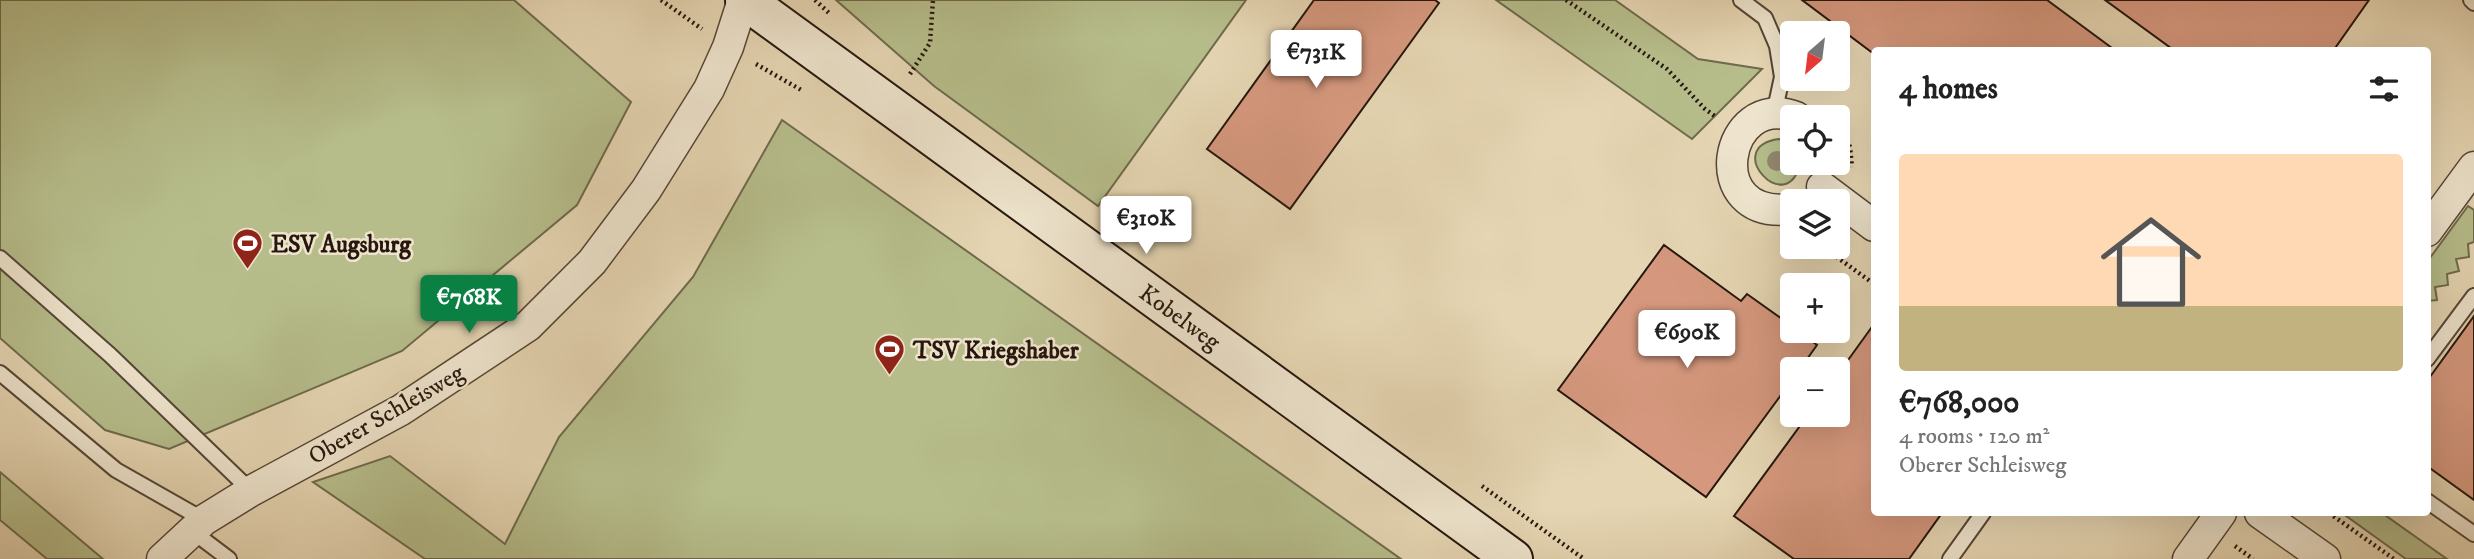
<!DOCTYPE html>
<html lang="en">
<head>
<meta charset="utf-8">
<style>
	body { margin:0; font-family:"IM FELL DW Pica",serif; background:#f2f2f2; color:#222; height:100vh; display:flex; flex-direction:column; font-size:26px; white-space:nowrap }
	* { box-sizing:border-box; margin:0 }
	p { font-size:23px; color:#767676 }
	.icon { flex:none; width:38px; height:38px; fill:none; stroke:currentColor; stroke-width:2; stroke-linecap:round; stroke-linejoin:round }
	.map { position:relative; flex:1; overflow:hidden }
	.panel { position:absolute; left:1871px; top:47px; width:560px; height:469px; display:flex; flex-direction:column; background:#fff; border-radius:7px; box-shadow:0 7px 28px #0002 }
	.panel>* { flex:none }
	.needle { width:46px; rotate:208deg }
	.fabs { position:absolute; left:1780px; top:21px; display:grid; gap:14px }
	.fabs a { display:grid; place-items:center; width:70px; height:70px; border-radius:7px; background:#fff; box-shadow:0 7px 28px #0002; font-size:35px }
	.price { position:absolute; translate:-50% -60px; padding:0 16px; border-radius:7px; background:#fff; color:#222; font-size:23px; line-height:46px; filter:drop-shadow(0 2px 4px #0008) }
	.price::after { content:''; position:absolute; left:50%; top:42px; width:21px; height:16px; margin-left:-10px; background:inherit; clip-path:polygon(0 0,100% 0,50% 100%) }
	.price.selected { background:#0b8043; color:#fff }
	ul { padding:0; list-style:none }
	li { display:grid; align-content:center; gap:14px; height:371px; padding:0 28px }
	li span { display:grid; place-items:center; height:217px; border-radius:7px; color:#555 }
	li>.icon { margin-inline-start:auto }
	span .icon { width:126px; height:126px; fill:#fffc; stroke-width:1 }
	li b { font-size:30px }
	h2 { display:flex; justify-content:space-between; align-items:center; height:84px; padding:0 28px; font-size:30px }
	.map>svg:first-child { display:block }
	.green { fill:#b6bd8b; stroke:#6e6a4c; stroke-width:2 }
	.building { fill:#d5987e; stroke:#26160d; stroke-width:2 }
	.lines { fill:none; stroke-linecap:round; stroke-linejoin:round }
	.service-casing { stroke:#564636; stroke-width:18 }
	.minor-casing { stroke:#564636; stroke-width:33 }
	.secondary-casing { stroke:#26160d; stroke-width:42 }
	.path { stroke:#26160d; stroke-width:4.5; stroke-dasharray:2 3.5; stroke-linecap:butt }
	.service { stroke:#eee4cd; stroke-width:14 }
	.minor { stroke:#eee4cd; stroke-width:30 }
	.secondary { stroke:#eee4cd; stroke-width:38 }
	.tree { fill:#94876c }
	.labels { text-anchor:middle; stroke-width:5; stroke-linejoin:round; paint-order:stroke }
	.poi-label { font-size:24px; font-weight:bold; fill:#26160d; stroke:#eee4cd; text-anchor:start }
	.street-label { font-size:24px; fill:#26160d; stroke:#eee4cd }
</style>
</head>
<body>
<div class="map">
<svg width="2474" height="559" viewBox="0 0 2474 559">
	<rect width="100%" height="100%" fill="#e5d5b2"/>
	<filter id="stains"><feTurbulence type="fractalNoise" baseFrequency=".00286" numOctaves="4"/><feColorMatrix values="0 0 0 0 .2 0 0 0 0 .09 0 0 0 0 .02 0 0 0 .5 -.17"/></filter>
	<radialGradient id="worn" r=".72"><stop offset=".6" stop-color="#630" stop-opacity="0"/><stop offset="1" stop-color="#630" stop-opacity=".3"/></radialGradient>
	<g class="green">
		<polygon points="0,0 514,0 631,102 577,205 402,351 169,449 105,430 0,338"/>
		<polygon points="836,0 1246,0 1098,206 934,86"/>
		<polygon points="1496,0 1615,0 1698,59 1762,69 1692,139"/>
		<polygon points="782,120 1401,559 425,559 313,482 390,456 505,544 559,437 693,277"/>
		<path d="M1779 139 1792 144V163H1800C1788 220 1720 147 1779 139Z"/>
		<polygon points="2468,206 2474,210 2474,242 2468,244 2469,257 2456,259 2459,271 2447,274 2448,285 2435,287 2437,300 2427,301 2427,262"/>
		<polygon points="0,472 103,559 47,559 0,520"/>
		<polygon points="2342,513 2382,513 2447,559 2406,559"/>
	</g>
	<g class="building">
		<polygon points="1314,0 1435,0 1439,3 1290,209 1207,149"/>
		<polygon points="1802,0 2047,0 2116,51 1874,51 1874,54"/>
		<polygon points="2105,0 2369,0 2333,51 2175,51"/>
		<polygon points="1664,245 1741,301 1747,294 1792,326 1792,331 1798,331 1817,345 1800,369 1792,369 1792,380 1706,497 1558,390"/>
		<polygon points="2474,316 2474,500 2427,466 2427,381"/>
		<polygon points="1874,324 1874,513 1942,513 1909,559 1794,559 1734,516 1808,415 1838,415 1838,374"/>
	</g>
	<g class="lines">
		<defs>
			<g id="service">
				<polyline points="1741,0 1765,18 1777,46 1782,77 1774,114"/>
				<polyline points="2471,0 2474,3"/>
				<polyline points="0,258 110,355 251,491"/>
				<polyline points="2427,359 2474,296"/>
				<polyline points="0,373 116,470 204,520"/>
				<polyline points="2427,501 2474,534"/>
				<polyline points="192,531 229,559"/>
				<polyline points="1950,559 1983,513"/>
			</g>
			<g id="minor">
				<polyline points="1822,187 1874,226"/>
				<path d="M1792 209C1700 221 1724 90 1796 117"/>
				<polyline points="2427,231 2474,167"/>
				<polyline points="2260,513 2325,559"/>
				<polyline points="162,559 204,520 251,491 401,410 528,326 592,262 646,190 709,89 728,47 743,0"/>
				<polyline points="2188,559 2221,513"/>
			</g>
			<polyline id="secondary" points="745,0 1513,559"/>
		</defs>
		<use href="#service" class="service-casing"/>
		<use href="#minor" class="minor-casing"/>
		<use href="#secondary" class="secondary-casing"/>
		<g class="path">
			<polyline points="661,0 702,29"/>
			<polyline points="815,0 829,13"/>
			<polyline points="1566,0 1667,69 1705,109 1716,117"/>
			<polyline points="756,64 803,91"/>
			<polyline points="910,74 930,43 933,0"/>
			<polyline points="1828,110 1835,117"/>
			<polyline points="1838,120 1850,147 1852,167"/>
			<polyline points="1823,247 1874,284"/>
			<polyline points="1482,486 1584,559"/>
			<polyline points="2329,513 2394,559"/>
			<polyline points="2235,546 2253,559"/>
		</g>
		<use href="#service" class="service"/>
		<use href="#minor" class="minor"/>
		<use href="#secondary" class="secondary"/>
	</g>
	<circle class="tree" cx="1777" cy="161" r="10"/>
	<defs>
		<symbol id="stadium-pin" viewBox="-11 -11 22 30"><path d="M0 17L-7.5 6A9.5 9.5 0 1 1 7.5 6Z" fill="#8f2418" stroke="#eee4cd"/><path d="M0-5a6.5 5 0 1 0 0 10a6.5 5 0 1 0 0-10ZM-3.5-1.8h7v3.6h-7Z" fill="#fff"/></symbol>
	</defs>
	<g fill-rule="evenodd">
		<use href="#stadium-pin" x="230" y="226" width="35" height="47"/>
		<use href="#stadium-pin" x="872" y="332" width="35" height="47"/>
	</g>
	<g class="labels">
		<g class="poi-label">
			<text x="271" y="252">ESV Augsburg</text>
			<text x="913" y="358">TSV Kriegshaber</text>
		</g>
		<g class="street-label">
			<text transform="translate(1180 317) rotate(36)" y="8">Kobelweg</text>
			<text transform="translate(386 414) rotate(-30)" y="8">Oberer Schleisweg</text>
		</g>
	</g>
	<rect width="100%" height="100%" filter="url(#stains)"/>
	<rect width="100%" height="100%" fill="url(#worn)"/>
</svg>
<div class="fabs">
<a><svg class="needle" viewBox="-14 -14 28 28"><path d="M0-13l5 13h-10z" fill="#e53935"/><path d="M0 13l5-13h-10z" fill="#767676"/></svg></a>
<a><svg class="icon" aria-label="locate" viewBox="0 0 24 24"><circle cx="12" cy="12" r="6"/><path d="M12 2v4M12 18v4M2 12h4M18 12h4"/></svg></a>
<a><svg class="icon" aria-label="layers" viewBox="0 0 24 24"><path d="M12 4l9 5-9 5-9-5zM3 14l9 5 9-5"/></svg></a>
<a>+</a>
<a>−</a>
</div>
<b class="price" style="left:1316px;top:90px">€731K</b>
<b class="price" style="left:1146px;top:256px">€310K</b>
<b class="price selected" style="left:469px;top:335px">€768K</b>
<b class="price" style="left:1687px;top:370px">€690K</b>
<section class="panel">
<h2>4 homes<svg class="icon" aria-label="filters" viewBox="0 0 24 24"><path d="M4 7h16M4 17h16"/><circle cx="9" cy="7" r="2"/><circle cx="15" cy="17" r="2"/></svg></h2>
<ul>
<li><span style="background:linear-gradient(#ffd9b3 70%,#c2b280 0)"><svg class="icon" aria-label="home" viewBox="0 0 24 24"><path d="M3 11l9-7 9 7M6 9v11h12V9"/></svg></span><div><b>€768,000</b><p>4 rooms · 120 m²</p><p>Oberer Schleisweg</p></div></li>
</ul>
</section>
</div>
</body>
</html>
